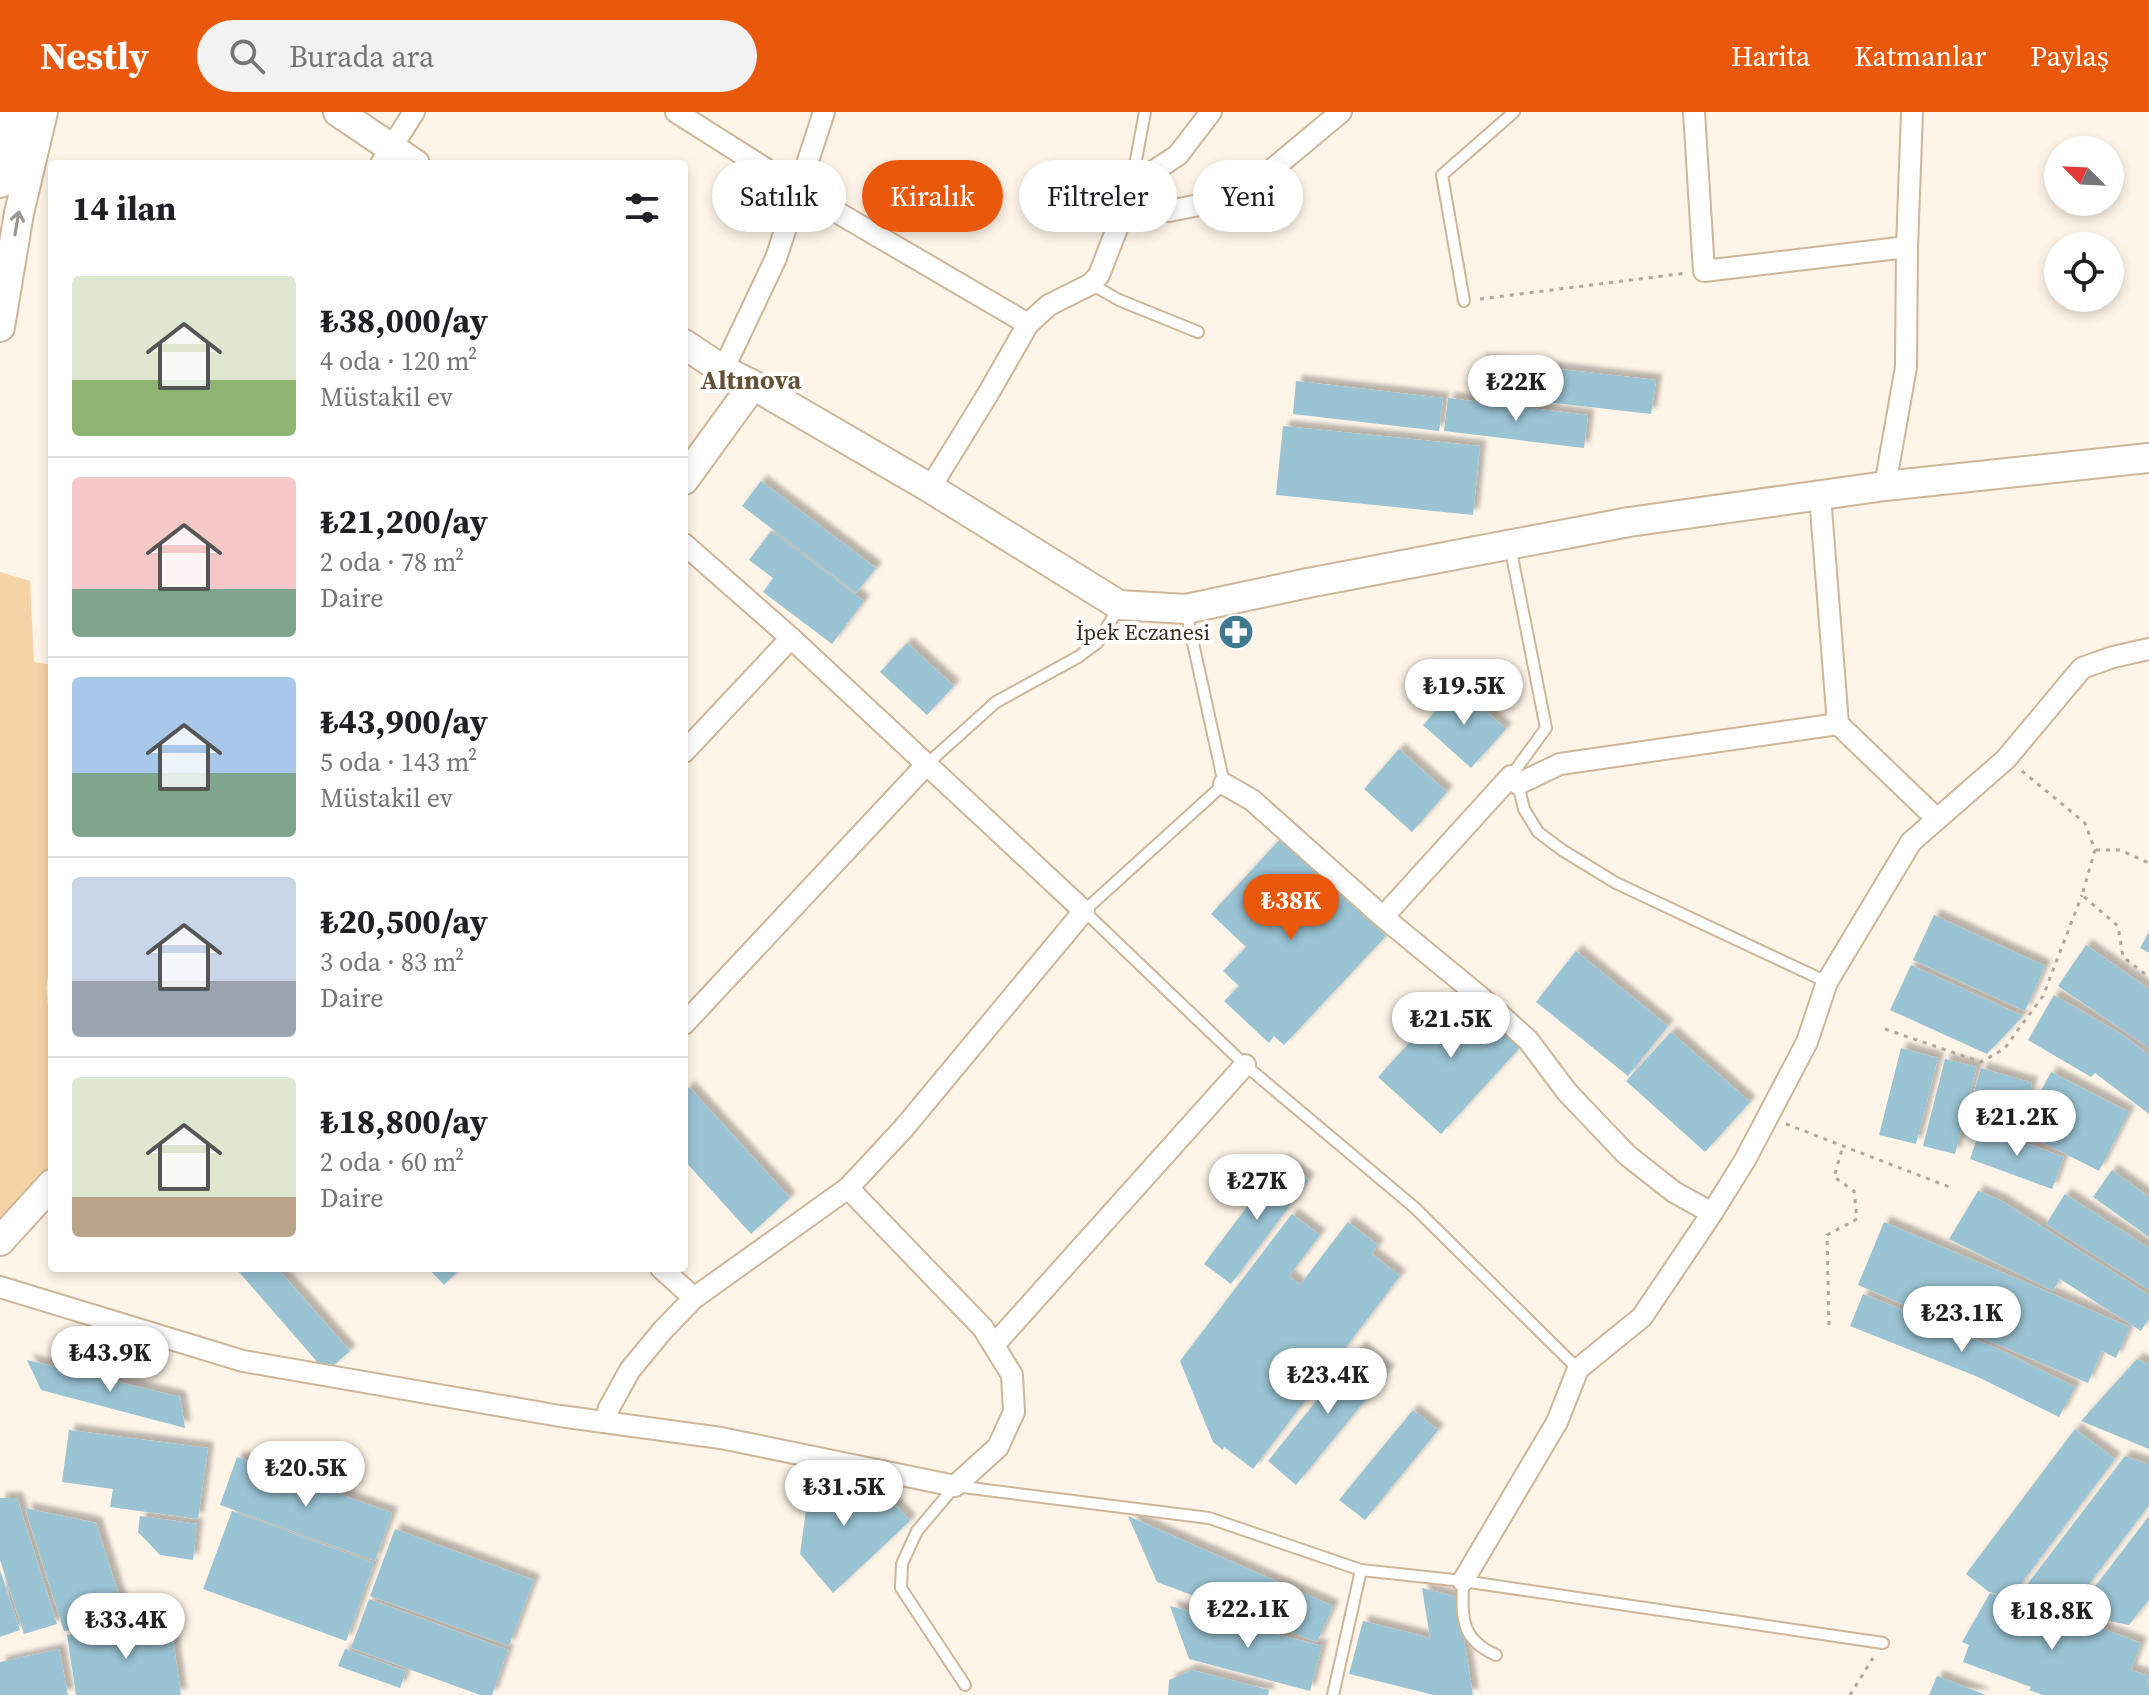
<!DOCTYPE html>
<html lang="tr">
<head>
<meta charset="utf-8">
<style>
	body { margin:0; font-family:"Source Serif 4",serif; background:#f2f2f2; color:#202124; height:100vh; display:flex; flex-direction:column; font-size:30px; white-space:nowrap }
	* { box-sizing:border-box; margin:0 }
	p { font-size:26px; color:#757577 }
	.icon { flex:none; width:44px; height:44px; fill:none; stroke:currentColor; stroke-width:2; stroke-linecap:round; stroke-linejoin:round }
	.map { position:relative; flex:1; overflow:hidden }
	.side { position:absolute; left:48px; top:48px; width:640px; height:1112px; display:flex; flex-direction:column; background:#fff; border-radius:8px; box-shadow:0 4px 12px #0003 }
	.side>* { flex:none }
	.guide { position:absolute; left:712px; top:48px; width:760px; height:72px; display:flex; gap:16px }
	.needle { width:52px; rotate:294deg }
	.buttons { position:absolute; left:2044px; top:24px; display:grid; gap:16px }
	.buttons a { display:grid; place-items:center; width:80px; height:80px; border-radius:50%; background:#fff; box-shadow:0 4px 12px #0003; font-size:40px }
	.price { position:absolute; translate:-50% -68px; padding:0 18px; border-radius:28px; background:#fff; color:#222; font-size:26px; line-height:52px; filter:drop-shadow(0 2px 4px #0008) }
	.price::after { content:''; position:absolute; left:50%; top:48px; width:24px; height:18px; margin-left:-12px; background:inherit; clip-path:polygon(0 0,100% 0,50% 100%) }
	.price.on { background:#ea580c; color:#fff }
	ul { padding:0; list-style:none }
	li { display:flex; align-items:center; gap:24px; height:200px; padding:0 24px }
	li+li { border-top:2px solid #e0e0e0 }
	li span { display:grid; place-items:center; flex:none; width:224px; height:160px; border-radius:8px; color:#555 }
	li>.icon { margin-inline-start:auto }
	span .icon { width:96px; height:96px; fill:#fffc; stroke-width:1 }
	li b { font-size:34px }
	h2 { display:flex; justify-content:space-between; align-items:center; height:96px; padding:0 24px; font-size:34px }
	.chip { padding:0 28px; border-radius:36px; background:#fff; box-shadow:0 4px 12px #0003; font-size:28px; line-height:72px }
	.chip.on { background:#ea580c; color:#fff }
	header { display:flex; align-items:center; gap:48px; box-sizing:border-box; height:112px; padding:0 40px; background:#ea580c; color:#fff }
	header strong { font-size:38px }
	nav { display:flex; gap:44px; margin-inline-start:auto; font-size:28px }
	.search { width:560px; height:72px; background:#f2f2f2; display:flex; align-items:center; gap:20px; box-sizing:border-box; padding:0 28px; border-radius:44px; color:#757577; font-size:30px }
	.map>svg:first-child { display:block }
	.park { fill:#f6d3a6 }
	.building { fill:#9ac3d3; filter:url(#shadow) }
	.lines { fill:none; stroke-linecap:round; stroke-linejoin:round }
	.lane-casing { stroke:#ceb698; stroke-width:14 }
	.street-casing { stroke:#ceb698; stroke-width:24 }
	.secondary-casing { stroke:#ceb698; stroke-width:32 }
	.primary-casing { stroke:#ceb698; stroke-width:36 }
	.path { stroke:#b1a89c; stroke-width:3; stroke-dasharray:4 6; stroke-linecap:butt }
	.lane { stroke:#fff; stroke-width:10 }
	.street { stroke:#fff; stroke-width:20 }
	.secondary { stroke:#fff; stroke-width:28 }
	.primary { stroke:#fff; stroke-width:32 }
	.oneway { stroke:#9b9690 }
	.labels { text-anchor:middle; stroke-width:8; stroke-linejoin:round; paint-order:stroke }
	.poi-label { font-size:22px; fill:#372e22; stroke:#fff; text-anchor:end }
	.quarter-label { font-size:26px; font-weight:bold; fill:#665136; stroke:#fff }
</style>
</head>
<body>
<header>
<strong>Nestly</strong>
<div class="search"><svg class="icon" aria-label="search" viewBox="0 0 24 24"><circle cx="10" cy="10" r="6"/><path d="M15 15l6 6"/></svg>Burada ara</div>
<nav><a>Harita</a><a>Katmanlar</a><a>Paylaş</a></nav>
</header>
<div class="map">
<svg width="2149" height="1583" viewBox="0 0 2149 1583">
	<defs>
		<filter id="shadow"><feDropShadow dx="6" dy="-6" stdDeviation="2" flood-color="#0004"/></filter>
	</defs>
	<rect width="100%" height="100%" fill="#fef4e8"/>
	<polygon class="park" points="0,460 30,469 34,550 52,553 52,846 46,875 52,931 52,1056 0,1122"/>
	<g class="building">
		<polygon points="1480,248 1656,268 1651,302 1476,282"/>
		<polygon points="1296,269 1443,286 1439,319 1293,302"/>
		<polygon points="1448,286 1588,303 1584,336 1444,319"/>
		<polygon points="1283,314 1480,334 1473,403 1276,383"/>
		<polygon points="761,369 876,456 856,481 742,394"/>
		<polygon points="771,419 864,489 832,532 763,480 773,466 749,448"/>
		<polygon points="907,531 954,574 927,603 880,560"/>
		<polygon points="1458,574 1506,617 1471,656 1423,613"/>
		<polygon points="1399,637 1447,680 1412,720 1364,677"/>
		<polygon points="1282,725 1386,824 1284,933 1274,924 1269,931 1224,889 1239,874 1223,859 1246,835 1211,802"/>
		<polygon points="1934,803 2045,854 2025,899 1913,848"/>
		<polygon points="2149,820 2149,841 2140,836"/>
		<polygon points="2086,833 2149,877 2149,936 2058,874"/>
		<polygon points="1576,839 1668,914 1628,964 1536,890"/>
		<polygon points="1911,853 2023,904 1987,942 1890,898"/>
		<polygon points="1461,874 1524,931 1441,1022 1378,965"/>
		<polygon points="2054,883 2123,923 2149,943 2149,1002 2095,961 2091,965 2028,928"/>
		<polygon points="1671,920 1750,990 1705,1040 1626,969"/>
		<polygon points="1901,936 1938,946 1916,1032 1879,1023"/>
		<polygon points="1945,947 1977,955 1955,1042 1923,1034"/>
		<polygon points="1981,956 2032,971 2017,1022 1966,1007"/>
		<polygon points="2051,960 2129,1000 2099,1059 2020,1019"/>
		<polygon points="689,975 790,1086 751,1122 684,1048 684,980"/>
		<polygon points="1981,1015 2064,1045 2052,1077 1970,1047"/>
		<polygon points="1283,1047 1309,1068 1231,1172 1204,1152"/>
		<polygon points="2112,1058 2149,1085 2149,1125 2093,1085"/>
		<polygon points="1978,1079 2000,1088 2149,1183 2149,1206 2141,1219 2060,1167 2053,1179 1949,1127"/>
		<polygon points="2065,1082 2149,1136 2149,1178 2046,1112"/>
		<polygon points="1292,1102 1320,1123 1289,1164 1300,1173 1348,1110 1378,1133 1372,1142 1400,1164 1253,1357 1224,1335 1223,1338 1213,1330 1180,1249"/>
		<polygon points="1884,1110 2130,1215 2116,1246 2102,1239 2088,1271 1858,1173"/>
		<polygon points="244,1156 277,1156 350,1239 326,1260 239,1160"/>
		<polygon points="428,1156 461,1156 444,1173"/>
		<polygon points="1863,1182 1992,1234 2075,1275 2059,1305 1978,1265 1850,1214"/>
		<polygon points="1360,1235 1389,1259 1296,1373 1268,1349"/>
		<polygon points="2137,1247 2149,1252 2149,1337 2081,1309"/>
		<polygon points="27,1248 180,1285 185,1316 41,1278"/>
		<polygon points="1413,1298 1438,1318 1365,1408 1339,1388"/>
		<polygon points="2075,1317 2115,1347 2011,1485 1989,1480 1966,1462"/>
		<polygon points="69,1318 208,1336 198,1407 110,1395 113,1377 62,1370"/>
		<polygon points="2125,1344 2149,1352 2149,1393 2070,1497 2017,1486"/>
		<polygon points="237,1345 392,1401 375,1449 220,1393"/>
		<polygon points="825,1363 840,1379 851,1369 865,1385 878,1373 910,1409 833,1481 800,1442 806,1398 788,1379 803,1365 811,1375"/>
		<polygon points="0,1386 17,1386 57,1512 24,1522 0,1448"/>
		<polygon points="25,1396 96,1411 127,1509 64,1519"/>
		<polygon points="232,1399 374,1451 346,1529 203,1477"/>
		<polygon points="140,1404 197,1412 193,1448 160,1443 138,1420"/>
		<polygon points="1128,1404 1333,1494 1317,1530 1157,1470"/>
		<polygon points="2149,1404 2149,1487 2129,1513 2074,1502"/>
		<polygon points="395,1417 534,1468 509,1534 370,1484"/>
		<polygon points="0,1458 20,1518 0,1525"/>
		<polygon points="1422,1476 1457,1485 1473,1583 1434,1583 1349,1562 1363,1509 1430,1526"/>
		<polygon points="1990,1481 2056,1506 2058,1500 2141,1531 2131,1558 2149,1564 2146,1572 2149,1573 2149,1583 2043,1583 2029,1578 2031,1575 1963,1550 1969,1533 1962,1530"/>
		<polygon points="369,1487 508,1538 492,1583 480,1583 351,1536"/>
		<polygon points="1170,1494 1322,1534 1310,1579 1189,1547"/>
		<polygon points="170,1507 181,1583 76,1583 67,1523"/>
		<polygon points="59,1537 68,1583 0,1583 0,1550"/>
		<polygon points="345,1537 406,1559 400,1576 338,1554"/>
		<polygon points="1192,1558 1269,1578 1268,1583 1168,1583 1169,1568"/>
		<polygon points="1937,1564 1986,1583 1929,1583"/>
	</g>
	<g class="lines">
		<defs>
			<g id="lane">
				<polyline points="1140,68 1135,53 1145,0"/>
				<polyline points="1091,172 1119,188 1198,220"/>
				<polyline points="1464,189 1442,63 1514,0"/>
				<polyline points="1510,434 1546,616 1511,664 1518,672 1524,697 1538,720 1562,738 1616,771 1827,870"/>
				<polyline points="1186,499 1224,672 1084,799 1245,953 1414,1095 1578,1257"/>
				<polyline points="927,652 996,590 1078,545 1097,531 1118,497"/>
				<path d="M1463 1469C1462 1506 1460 1527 1496 1543"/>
				<polyline points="965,1573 901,1476 902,1452 917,1419 955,1374 1209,1406 1361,1458"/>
				<polyline points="1333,1583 1361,1458 1463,1469 1883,1531"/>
			</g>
			<g id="street">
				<polyline points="676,0 799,78 1028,212"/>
				<polyline points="1694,0 1704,159 1907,135"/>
				<polyline points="381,52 414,0"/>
				<polyline points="1130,83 1169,99 1209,91 1257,70 1341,0"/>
				<polyline points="723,258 776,146 824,0"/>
				<polyline points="1885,374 1906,255 1907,135 1912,0"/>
				<polyline points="930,376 988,282 1028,212 1049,193 1091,172 1099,163 1130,83 1140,68 1178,43 1211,0"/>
				<polyline points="1820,384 1838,612 1937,707"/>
				<polyline points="684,640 791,526"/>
				<polyline points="1224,672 1252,688 1383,805 1478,883 1528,928 1567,980 1627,1043 1674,1080 1712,1101"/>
				<polyline points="1518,672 1560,652 1838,612"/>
				<polyline points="1383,805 1511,664"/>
				<polyline points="684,912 927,652"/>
				<polyline points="661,1156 694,1186"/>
				<polyline points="0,1175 243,1249 560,1304 721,1326 955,1374 998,1335 1014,1300 1012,1263 983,1216 848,1076"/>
				<polyline points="994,1233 1245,953"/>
				<polyline points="605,1310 609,1296 630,1258 663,1218 694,1186 848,1076 903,1017 1084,799 791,526 684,432"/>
				<polyline points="1463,1469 1557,1310 1578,1257 1642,1205 1712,1101 1745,1048 1807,930 1827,870 1911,730 2006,647 2082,556 2113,545 2149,537"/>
			</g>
			<g id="secondary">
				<polyline points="338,0 415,52"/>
				<polyline points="0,215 19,101 43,0"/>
				<polyline points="684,232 723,258 753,273 930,376 1119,493 1186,497 1308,471 1629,410 1885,374 2149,346"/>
				<polyline points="684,368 753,273"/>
				<polyline points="0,1129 52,1072"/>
			</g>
			<polyline id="primary" points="0,69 16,0"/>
		</defs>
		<use href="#lane" class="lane-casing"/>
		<use href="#street" class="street-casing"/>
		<use href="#secondary" class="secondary-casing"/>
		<use href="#primary" class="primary-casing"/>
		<g class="path">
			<polyline points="1480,187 1687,161"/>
			<polyline points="2022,659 2085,711 2095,738 2082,783 2118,814 2123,845 2149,865"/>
			<polyline points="2096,738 2120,738 2149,751"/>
			<polyline points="1885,917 1981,950 2004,937 2043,884 2082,783"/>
			<polyline points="1786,1012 1952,1076"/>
			<polyline points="1829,1213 1827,1123 1857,1107 1854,1079 1834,1065 1843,1034"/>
			<polyline points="1850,1583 1873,1546"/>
		</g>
		<use href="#lane" class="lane"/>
		<use href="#street" class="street"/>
		<use href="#secondary" class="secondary"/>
		<use href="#primary" class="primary"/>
	</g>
	<defs><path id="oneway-shaft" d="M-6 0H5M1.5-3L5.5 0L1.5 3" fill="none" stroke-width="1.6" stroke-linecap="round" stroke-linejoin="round" transform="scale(2)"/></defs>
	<use class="oneway" href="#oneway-shaft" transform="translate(17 111) rotate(-80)"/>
	<defs>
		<symbol id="pharmacy-disc" viewBox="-11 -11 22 22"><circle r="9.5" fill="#3d7a90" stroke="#fff"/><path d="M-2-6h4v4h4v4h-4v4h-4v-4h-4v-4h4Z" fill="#fff"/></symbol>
	</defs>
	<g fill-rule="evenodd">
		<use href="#pharmacy-disc" x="1216" y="500" width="40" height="40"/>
	</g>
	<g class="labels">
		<g class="poi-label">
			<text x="1210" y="528">İpek Eczanesi</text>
		</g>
		<g class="quarter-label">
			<text x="751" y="277">Altınova</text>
		</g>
	</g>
</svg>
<div class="buttons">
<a><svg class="needle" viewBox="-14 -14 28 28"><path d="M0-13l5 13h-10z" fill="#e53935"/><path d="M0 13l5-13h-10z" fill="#757577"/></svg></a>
<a><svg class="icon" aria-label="locate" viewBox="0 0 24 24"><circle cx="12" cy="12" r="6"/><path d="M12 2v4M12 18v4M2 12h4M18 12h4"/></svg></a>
</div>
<b class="price" style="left:1516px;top:311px">₺22K</b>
<b class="price" style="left:1464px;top:615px">₺19.5K</b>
<b class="price on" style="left:1291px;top:830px">₺38K</b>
<b class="price" style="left:1451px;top:948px">₺21.5K</b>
<b class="price" style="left:2017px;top:1046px">₺21.2K</b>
<b class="price" style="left:1257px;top:1110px">₺27K</b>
<b class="price" style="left:1962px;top:1242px">₺23.1K</b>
<b class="price" style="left:110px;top:1282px">₺43.9K</b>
<b class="price" style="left:1328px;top:1304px">₺23.4K</b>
<b class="price" style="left:306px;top:1397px">₺20.5K</b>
<b class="price" style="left:844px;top:1416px">₺31.5K</b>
<b class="price" style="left:1248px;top:1538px">₺22.1K</b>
<b class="price" style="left:2052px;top:1540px">₺18.8K</b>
<b class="price" style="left:126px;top:1549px">₺33.4K</b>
<div class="guide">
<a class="chip">Satılık</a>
<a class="chip on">Kiralık</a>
<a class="chip">Filtreler</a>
<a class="chip">Yeni</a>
</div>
<section class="side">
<h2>14 ilan<svg class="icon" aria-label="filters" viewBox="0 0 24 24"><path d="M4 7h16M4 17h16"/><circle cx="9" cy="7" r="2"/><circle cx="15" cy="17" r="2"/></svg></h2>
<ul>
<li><span style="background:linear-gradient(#dfe7d0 65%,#8fb573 0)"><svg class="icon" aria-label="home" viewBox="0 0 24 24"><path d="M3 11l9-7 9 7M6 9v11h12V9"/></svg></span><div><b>₺38,000/ay</b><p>4 oda · 120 m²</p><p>Müstakil ev</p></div></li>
<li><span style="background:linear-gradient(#f6c9c9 70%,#7fa58c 0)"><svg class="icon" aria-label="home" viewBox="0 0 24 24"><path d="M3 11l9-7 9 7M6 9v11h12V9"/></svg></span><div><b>₺21,200/ay</b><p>2 oda · 78 m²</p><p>Daire</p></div></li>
<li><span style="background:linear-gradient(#a9c7e8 60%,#7fa58c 0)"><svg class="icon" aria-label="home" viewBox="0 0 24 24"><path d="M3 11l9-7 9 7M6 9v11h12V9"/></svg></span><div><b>₺43,900/ay</b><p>5 oda · 143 m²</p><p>Müstakil ev</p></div></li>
<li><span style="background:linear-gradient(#c9d6e8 65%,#9aa5b1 0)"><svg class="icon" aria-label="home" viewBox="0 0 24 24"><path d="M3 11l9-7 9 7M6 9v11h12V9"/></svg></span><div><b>₺20,500/ay</b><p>3 oda · 83 m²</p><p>Daire</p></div></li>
<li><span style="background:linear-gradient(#dfe7d0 75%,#b9a48a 0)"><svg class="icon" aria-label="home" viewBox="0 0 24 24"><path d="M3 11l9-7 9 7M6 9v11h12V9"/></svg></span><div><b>₺18,800/ay</b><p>2 oda · 60 m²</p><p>Daire</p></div></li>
</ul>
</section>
</div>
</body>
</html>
